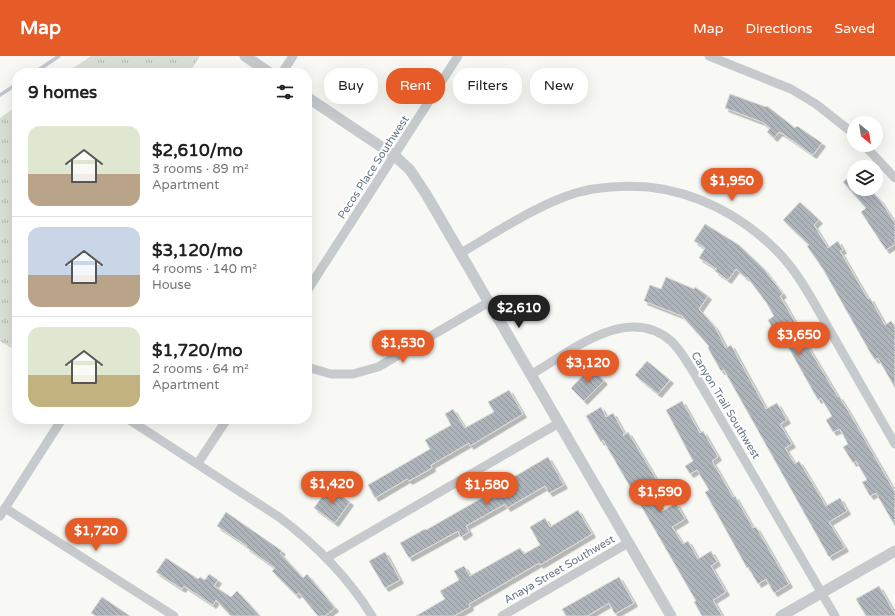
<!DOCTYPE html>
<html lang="en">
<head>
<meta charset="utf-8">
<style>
	body { margin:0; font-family:"Varela Round",sans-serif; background:#f6f6f6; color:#222; height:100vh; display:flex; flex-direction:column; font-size:15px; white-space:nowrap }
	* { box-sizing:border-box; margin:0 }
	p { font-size:13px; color:#767676 }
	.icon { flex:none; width:22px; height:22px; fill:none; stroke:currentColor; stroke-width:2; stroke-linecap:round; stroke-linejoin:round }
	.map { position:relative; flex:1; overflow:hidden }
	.sheet { position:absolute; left:12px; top:12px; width:300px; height:356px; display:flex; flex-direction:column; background:#fff; border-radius:16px; box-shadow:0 4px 16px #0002 }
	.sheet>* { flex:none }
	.hud { position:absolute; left:324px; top:12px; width:380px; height:36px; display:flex; gap:8px }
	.needle { width:26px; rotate:150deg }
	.controls { position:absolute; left:847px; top:60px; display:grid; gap:8px }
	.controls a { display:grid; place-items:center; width:36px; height:36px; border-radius:50%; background:#fff; box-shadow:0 4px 16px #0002; font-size:20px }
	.price { position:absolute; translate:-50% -34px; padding:0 9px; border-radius:14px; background:#e55c28; color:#fff; font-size:13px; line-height:26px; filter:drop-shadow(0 1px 2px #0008) }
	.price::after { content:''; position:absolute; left:50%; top:24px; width:12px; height:9px; margin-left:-6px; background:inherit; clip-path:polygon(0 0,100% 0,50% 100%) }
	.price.active { background:#222; color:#fff }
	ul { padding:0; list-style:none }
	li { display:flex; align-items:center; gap:12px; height:100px; padding:0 16px }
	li+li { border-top:1px solid #e0e0e0 }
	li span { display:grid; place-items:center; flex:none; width:112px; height:80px; border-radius:12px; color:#555 }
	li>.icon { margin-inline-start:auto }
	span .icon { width:48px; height:48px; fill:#fffc; stroke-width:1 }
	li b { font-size:17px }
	h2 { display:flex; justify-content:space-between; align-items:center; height:48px; padding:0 16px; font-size:17px }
	.pill { padding:0 14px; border-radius:16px; background:#fff; box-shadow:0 4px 16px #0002; font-size:14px; line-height:36px }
	.pill.active { background:#e55c28; color:#fff }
	header { display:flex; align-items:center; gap:24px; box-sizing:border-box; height:56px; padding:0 20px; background:#e55c28; color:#fff }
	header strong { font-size:19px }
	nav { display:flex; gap:22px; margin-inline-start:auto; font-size:14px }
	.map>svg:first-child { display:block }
	.park { fill:url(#park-tufts) }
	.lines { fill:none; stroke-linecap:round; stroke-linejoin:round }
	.stream { stroke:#c0c9ce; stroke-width:3.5 }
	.building { fill:url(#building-back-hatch); stroke:#dadad7; filter:url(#shadow) }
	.minor { stroke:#c6cacd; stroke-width:9 }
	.tertiary { stroke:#c6cacd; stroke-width:11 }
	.labels { text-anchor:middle; stroke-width:4; stroke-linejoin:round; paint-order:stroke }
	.street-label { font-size:11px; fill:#677787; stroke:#fff }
</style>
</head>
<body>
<header>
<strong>Map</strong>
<nav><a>Map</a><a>Directions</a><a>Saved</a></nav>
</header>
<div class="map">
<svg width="895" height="560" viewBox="0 0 895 560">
	<defs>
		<pattern id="park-tufts" width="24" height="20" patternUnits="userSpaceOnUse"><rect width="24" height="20" fill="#d9e0d6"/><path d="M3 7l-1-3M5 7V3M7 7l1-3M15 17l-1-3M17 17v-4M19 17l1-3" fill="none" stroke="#b4bab3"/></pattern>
		<pattern id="building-back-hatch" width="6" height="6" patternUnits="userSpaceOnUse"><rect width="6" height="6" fill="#adb4ba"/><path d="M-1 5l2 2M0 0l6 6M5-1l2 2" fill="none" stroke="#91979d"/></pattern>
		<filter id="shadow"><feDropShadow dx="3.5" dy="3.5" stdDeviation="0" flood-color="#0004"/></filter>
	</defs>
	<rect width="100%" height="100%" fill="#f8f8f5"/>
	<g class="park">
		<polygon points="91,0 200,0 189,17 66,17"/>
		<polygon points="17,50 17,282 11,292 0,285 0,62"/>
	</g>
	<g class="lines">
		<g class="stream">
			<polyline points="34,17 59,0"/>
			<polyline points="0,39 17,28"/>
		</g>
	</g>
	<g class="building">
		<polygon points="730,38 766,51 767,50 795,72 797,70 822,87 813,99 783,78 779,76 774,82 767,76 770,72 762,66 725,52"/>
		<polygon points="854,117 854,133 869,133 880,144 895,167 895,188 886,194 861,156 866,152 843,126"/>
		<polygon points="800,146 819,164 814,169 828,192 838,185 843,194 840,195 868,243 870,242 885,269 891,265 895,271 895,332 878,302 875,304 871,298 823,213 807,190 809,189 783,164"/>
		<polygon points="705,168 739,189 764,213 783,238 780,240 798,271 796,271 838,341 839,340 850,358 895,436 895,470 876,437 870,440 862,426 867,424 856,405 853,407 843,391 848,388 840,373 833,376 826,364 832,360 821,342 818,344 782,280 778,282 768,264 774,260 766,246 747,221 746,222 736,213 728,224 715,215 717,213 699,202 705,192 694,185"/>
		<polygon points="666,221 694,233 695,231 708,240 699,253 715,271 726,292 731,289 766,353 777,347 787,364 780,368 792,388 785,392 795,408 799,405 826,450 840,442 847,455 829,466 845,492 829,501 724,314 721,315 708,292 709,290 682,260 644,245 650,229 661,233"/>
		<polygon points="647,305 670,324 658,338 635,319"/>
		<polygon points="591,311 604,325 584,345 571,332"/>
		<polygon points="509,334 523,358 470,390 469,387 431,409 432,412 409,425 407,423 375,442 368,429 430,393 425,384 451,369 445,358 453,353 465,372 494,356 488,346"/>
		<polygon points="682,345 700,377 703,375 718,401 712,405 733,441 735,440 753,472 756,471 789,528 774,537 766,523 758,528 748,511 747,512 705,436 709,434 697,414 690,418 685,410 693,405 666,354"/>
		<polygon points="601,351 606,361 613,357 624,377 623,380 628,376 649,411 663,435 654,440 663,455 676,447 685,463 672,471 683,488 688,485 698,503 711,495 717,506 711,510 726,536 713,544 722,560 702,560 694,546 696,545 603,384 601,386 586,360"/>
		<polygon points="548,401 564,429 549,437 545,430 507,452 505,448 466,470 469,476 461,481 458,475 409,502 400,487 425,473 426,474 496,434 495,432"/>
		<polygon points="329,431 350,446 335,467 314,452"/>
		<polygon points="578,454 592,478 540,509 539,507 469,548 470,551 454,560 416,560 445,543 440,535 459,524 454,515 464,510 470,520 520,492 524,498 540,489 530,471 545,462 550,471"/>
		<polygon points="226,456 282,495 280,497 303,522 307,518 335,552 325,560 318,560 299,537 296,539 272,515 275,512 246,491 247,490 217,470"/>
		<polygon points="385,496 400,524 385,532 369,505"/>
		<polygon points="166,502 198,523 200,521 205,524 209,518 218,524 214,530 231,541 237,535 260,560 231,560 216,544 213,549 184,530 182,533 156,516"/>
		<polygon points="619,521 634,547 615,558 609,547 587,560 566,560 562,553"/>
		<polygon points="879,530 895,558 895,560 866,560 856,543"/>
		<polygon points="102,541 130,560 96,560 91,557"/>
	</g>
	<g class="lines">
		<g class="minor">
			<polyline points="709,0 791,33 816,48 854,78"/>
			<polyline points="282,17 293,0"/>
			<polyline points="864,89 895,122"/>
			<path d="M461 197C495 177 528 155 564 141 590 131 620 129 648 131 697 136 742 160 777 195 799 217 814 247 829 273 851 312 873 350 895 388"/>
			<polyline points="307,235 458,0"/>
			<polyline points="307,311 331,318 353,318 378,311 489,246"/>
			<path d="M532 318C570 296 627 247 671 285 680 293 687 306 694 317L835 560"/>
			<path d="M128 363 279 461C315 488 348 521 372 560"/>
			<polyline points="198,407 227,363"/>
			<polyline points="5,452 174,560"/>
			<polyline points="0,460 62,363"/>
			<polyline points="326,502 559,367"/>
			<polyline points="502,560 628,487"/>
		</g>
		<g class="tertiary">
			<polyline points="245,0 270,17"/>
			<polyline points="307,41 395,100 410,114 426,138 671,560"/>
			<polyline points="781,560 895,495"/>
		</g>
	</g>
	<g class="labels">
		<g class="street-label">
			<text transform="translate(373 111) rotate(-57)" y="4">Pecos Place Southwest</text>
			<text transform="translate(726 349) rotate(59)" y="4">Canyon Trail Southwest</text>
			<text transform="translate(559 513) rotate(-30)" y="4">Anaya Street Southwest</text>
		</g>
	</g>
</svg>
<div class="controls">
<a><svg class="needle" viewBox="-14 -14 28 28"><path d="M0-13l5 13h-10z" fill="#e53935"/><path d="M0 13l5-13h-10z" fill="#767676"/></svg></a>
<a><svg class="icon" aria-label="layers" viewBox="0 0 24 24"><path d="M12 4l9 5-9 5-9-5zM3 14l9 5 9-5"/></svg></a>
</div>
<b class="price" style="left:732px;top:146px">$1,950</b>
<b class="price active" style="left:519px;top:273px">$2,610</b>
<b class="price" style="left:799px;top:300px">$3,650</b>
<b class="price" style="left:403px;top:308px">$1,530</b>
<b class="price" style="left:588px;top:328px">$3,120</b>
<b class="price" style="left:332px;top:449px">$1,420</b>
<b class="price" style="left:487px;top:450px">$1,580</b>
<b class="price" style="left:660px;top:457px">$1,590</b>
<b class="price" style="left:96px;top:496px">$1,720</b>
<div class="hud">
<a class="pill">Buy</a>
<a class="pill active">Rent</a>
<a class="pill">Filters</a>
<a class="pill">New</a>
</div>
<section class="sheet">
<h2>9 homes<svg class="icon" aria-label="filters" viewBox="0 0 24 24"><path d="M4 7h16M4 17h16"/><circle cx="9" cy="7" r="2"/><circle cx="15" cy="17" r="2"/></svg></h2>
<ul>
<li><span style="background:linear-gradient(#dfe7d0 60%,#b9a48a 0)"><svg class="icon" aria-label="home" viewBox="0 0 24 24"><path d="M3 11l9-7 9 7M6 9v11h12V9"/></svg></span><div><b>$2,610/mo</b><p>3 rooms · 89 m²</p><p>Apartment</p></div></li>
<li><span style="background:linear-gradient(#c9d6e8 60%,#b9a48a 0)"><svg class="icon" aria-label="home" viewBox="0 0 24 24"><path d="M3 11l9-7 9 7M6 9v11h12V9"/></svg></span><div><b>$3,120/mo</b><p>4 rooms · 140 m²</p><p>House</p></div></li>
<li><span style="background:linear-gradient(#dfe7d0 60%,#c2b280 0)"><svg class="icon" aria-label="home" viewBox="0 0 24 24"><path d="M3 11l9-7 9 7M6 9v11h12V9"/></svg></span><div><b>$1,720/mo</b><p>2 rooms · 64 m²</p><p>Apartment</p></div></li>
</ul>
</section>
</div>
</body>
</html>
